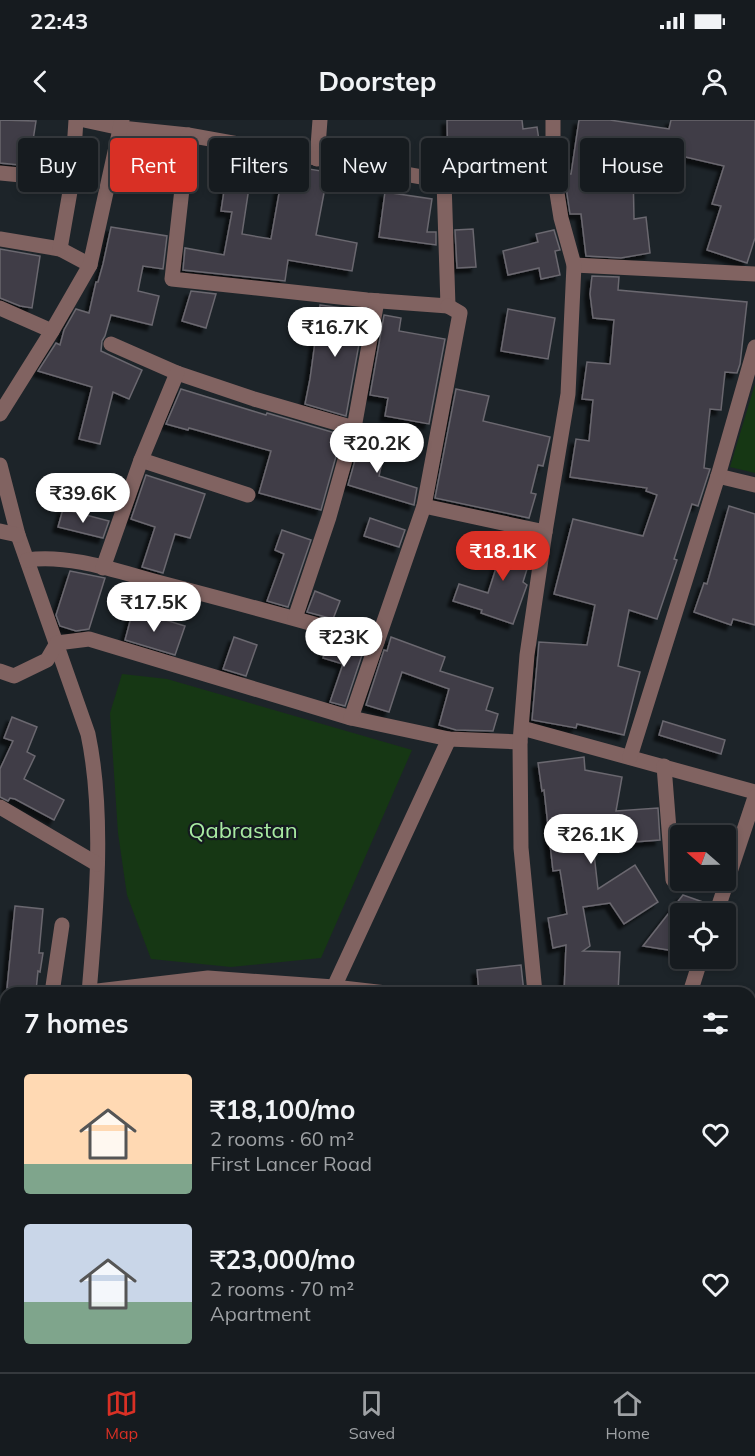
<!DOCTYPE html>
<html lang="en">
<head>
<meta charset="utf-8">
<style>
	body { margin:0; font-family:Mulish,sans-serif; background:#1f2428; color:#f1f3f6; height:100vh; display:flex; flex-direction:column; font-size:22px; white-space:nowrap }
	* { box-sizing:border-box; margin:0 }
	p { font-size:20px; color:#9ea1a4 }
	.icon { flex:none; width:33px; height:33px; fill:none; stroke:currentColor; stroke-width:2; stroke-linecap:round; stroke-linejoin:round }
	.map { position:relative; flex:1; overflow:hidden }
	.side { position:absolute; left:0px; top:867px; width:756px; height:386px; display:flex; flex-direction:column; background:#161b1f; border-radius:18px 18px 0 0; box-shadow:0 3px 9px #0003,0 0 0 2px #35393d }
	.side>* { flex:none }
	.top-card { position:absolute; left:18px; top:18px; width:720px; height:54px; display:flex; gap:12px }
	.needle { width:39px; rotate:290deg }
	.controls { position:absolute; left:670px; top:705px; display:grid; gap:12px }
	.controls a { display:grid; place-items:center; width:66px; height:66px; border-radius:6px; background:#161b1f; box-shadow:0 3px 9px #0003,0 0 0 2px #35393d; font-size:30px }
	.price { position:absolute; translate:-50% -51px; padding:0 14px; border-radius:21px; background:#fff; color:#222; font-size:20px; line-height:39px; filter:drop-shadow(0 2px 3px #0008) }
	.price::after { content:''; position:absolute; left:50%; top:36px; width:18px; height:14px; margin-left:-9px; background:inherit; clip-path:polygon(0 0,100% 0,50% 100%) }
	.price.selected { background:#d93025; color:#fff }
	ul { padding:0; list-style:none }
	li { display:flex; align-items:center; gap:18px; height:150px; padding:0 24px }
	li span { display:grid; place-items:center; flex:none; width:168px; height:120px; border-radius:6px; color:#555 }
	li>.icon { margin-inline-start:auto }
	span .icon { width:72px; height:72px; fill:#fffc; stroke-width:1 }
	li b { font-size:26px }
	h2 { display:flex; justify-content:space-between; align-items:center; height:72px; padding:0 24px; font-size:26px }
	.pill { padding:0 21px; border-radius:6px; background:#161b1f; box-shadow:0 3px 9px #0003,0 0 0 2px #35393d; font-size:21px; line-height:54px }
	.pill.selected { background:#d93025; color:#fff }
	.status { display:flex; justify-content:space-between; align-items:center; height:42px; padding:0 30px; background:#161b1f; direction:ltr }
	.status svg { height:16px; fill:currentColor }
	header { display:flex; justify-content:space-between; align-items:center; height:78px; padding:0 24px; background:#161b1f; font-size:27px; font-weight:700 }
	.menu { display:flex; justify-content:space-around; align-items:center; height:84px; border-top:2px solid #35393d; background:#161b1f; font-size:16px; color:#9ea1a4 }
	.menu a { display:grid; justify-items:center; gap:3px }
	.menu .selected { color:#d93025 }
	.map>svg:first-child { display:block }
	.green { fill:#163714 }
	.building { fill:#413e46; stroke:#6a676f; stroke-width:1.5; filter:url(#shadow) }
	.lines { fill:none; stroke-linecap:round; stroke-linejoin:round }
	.minor { stroke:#816361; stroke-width:15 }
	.labels { text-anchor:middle; stroke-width:4.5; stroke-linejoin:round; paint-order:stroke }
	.park-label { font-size:22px; fill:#a8eaa2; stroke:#141a1f }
</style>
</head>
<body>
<div class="status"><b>22:43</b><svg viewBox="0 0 49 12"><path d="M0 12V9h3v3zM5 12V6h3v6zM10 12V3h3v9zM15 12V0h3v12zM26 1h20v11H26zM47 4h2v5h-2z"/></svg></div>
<header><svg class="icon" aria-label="back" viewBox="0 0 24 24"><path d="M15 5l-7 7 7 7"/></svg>Doorstep<svg class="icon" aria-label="person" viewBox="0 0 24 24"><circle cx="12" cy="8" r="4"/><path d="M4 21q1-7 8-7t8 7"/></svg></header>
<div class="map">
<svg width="755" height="1252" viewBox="0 0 755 1252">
	<defs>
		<filter id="shadow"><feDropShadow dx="-5" dy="5" stdDeviation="1.5" flood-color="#0009"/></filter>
	</defs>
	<rect width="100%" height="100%" fill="#1d2429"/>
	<g class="green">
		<polygon points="755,264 755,353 730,347"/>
		<polygon points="122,554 167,559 412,630 321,838 231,847 151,839 127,775 118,713 110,593"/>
	</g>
	<g class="building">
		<polygon points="0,0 36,1 29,46 0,43"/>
		<polygon points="447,0 522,0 523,9 537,7 542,40 448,51"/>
		<polygon points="579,0 610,0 669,9 671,0 755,0 755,118 747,143 707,130 721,86 712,84 724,46 647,28 644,49 633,47 634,99 646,97 650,133 621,138 586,136 581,94 570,94 564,54 571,54"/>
		<polygon points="229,37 253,41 242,114 271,119 284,45 328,52 316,115 357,123 352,151 288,140 285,161 183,150 185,128 224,135 232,92 221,91"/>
		<polygon points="385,72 432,79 427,112 436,112 436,125 379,117"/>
		<polygon points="111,107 167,116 163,149 143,146 138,171 159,176 152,205 111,195 105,216 102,221 101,231 142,250 129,279 113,272 100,324 79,319 92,267 38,251 56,223 60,225 64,210 76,189 89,193 96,162 98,162 103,144"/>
		<polygon points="473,109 476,147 457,148 455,110"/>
		<polygon points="554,110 560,130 555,131 560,155 541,159 539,148 508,155 503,131 538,122 536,114"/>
		<polygon points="0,129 40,136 32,188 20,186 0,178"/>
		<polygon points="592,156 619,157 618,170 747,182 740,244 737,253 725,252 721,290 710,289 704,348 710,349 698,386 692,384 674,439 677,440 657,499 629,490 618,546 640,552 624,615 577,604 576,608 532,600 539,522 587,525 595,485 554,474 573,399 643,416 657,375 646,371 647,368 570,357 576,319 589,321 593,280 582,279 587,242 610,244 614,200 593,198 590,174"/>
		<polygon points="191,171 216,174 206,208 182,201"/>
		<polygon points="320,185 365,191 346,296 305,284 310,259"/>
		<polygon points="508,189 555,198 548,239 501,231"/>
		<polygon points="384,195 401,198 399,211 445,219 429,304 385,296 388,278 370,275"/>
		<polygon points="181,269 266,295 267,293 342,315 321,390 259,373 271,331 189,308 188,310 166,304"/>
		<polygon points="456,269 489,276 483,301 550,317 543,346 538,345 531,373 536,374 529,398 435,378"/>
		<polygon points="361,319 386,324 379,356 417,368 414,385 348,365"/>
		<polygon points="146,355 205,374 190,418 175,414 163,453 142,447 155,407 131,399"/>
		<polygon points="729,386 755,394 755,505 733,499 731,505 694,492 704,463 707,464"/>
		<polygon points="63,389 109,401 103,418 58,407"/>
		<polygon points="370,398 405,410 399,427 364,416"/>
		<polygon points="282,410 311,420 288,487 267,481 284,434 275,430"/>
		<polygon points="507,414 534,420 532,433 523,462 527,465 513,504 481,493 482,490 453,481 459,464 488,473"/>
		<polygon points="70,451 105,458 89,509 76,511 60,506 56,495"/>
		<polygon points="315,471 340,481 333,499 307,492"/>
		<polygon points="133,490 185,506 175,535 125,520"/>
		<polygon points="234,517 257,525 246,556 223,549"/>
		<polygon points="391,517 445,537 440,551 493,568 486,590 498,594 493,611 456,610 439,605 449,569 402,552 389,592 366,585 384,530 387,531"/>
		<polygon points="329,518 364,529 345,586 330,582 343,544 323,538"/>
		<polygon points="12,597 37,607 27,632 35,636 24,659 64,680 54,700 15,679 10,678 8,681 0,677 0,649 13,621 4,618"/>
		<polygon points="663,601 725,620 721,634 659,615"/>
		<polygon points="584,637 585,650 622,657 616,691 658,688 660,720 593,725 598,769 635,745 658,782 624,804 610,783 583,787 590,826 583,831 620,832 618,873 564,873 566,825 553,828 548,798 567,794 560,750 553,751 544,670 542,671 538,643"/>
		<polygon points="683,775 703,782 700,794 681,794 681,832 643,826"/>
		<polygon points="15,786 43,789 39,833 43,833 40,852 38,851 36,871 7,868"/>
		<polygon points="521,845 524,873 479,873 477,850"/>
	</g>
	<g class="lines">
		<g class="minor">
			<polyline points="84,0 121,8 188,15 444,61 553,48"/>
			<polyline points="188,15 172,159 367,180 448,186 444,61"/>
			<polyline points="317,39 320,0"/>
			<polyline points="0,53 72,60"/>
			<polyline points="0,119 60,129 90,145"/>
			<polyline points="60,129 72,60 76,0"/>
			<polyline points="574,145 755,154"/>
			<polyline points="0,188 52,211"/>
			<polyline points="111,224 177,253 254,279 354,308"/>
			<polyline points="0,294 52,211 90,145 122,0"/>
			<polyline points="141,340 248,375"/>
			<path d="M0 345 18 415 88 614C105 695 96 791 89 873"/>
			<polyline points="718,356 755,365"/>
			<polyline points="424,386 545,412"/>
			<polyline points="0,411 18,415"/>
			<path d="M27 440C71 434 119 452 161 463 234 482 305 501 377 522L424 386 460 193 448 186"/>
			<polyline points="103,448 141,340 177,253"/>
			<polyline points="295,498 329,397 354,308 377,181"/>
			<polyline points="0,551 14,556 47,540 57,523 89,519 351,598 449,619 520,622"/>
			<polyline points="351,598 377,522"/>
			<polyline points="522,608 755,672"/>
			<polyline points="630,637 718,356 755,227"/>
			<polyline points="664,646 673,760"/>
			<polyline points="0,687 97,744"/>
			<polyline points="716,794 755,677"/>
			<polyline points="334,867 449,619"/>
			<polyline points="89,872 208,858 334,867 386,873"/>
			<polyline points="52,873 62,805"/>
			<polyline points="535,873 521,728 520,622 527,535 545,412 568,274 574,145 561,98 553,48 553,0"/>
			<polyline points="690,873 701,838"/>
			<polyline points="0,909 6,910"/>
			<polyline points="750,939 755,940"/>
			<polyline points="750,1055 755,1044"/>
			<polyline points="93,1246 117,1252"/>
			<polyline points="0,1250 7,1252"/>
			<polyline points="44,1252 44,1246"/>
			<polyline points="245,1252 246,1246"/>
			<polyline points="522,1252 524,1246"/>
			<polyline points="665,1252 667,1246"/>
		</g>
	</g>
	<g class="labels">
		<g class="park-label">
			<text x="243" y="718">Qabrastan</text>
		</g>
	</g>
</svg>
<div class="controls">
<a><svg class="needle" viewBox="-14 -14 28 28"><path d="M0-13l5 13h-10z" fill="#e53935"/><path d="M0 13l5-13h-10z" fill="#9ea1a4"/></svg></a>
<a><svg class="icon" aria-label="locate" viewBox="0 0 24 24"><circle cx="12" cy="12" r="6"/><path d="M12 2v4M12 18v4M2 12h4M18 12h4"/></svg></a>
</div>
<b class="price" style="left:335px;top:238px">₹16.7K</b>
<b class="price" style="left:377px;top:354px">₹20.2K</b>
<b class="price" style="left:83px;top:404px">₹39.6K</b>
<b class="price selected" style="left:503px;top:462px">₹18.1K</b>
<b class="price" style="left:154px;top:513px">₹17.5K</b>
<b class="price" style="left:344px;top:548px">₹23K</b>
<b class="price" style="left:591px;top:745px">₹26.1K</b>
<div class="top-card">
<a class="pill">Buy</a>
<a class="pill selected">Rent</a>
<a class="pill">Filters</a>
<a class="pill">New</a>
<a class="pill">Apartment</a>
<a class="pill">House</a>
</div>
<section class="side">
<h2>7 homes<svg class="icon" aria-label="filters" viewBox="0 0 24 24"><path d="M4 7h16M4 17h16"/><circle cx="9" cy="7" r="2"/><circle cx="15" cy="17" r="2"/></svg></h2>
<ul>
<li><span style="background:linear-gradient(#ffd9b3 75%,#7fa58c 0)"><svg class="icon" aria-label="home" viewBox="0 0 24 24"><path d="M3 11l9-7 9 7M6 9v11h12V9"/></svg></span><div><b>₹18,100/mo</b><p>2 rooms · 60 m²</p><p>First Lancer Road</p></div><svg class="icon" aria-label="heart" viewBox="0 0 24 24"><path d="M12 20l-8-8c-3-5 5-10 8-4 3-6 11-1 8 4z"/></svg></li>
<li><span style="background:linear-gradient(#c9d6e8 65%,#7fa58c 0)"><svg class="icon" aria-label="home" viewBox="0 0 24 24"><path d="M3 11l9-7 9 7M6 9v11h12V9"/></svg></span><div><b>₹23,000/mo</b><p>2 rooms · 70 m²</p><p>Apartment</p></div><svg class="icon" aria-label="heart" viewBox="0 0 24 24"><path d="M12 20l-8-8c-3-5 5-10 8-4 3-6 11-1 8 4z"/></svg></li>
</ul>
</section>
</div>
<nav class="menu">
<a class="selected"><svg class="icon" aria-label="map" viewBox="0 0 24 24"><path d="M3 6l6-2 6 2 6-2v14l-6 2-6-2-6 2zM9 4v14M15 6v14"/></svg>Map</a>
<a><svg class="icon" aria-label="saved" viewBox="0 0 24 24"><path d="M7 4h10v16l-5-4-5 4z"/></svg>Saved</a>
<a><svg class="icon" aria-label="home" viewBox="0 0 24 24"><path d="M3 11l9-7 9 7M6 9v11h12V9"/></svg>Home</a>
</nav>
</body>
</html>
